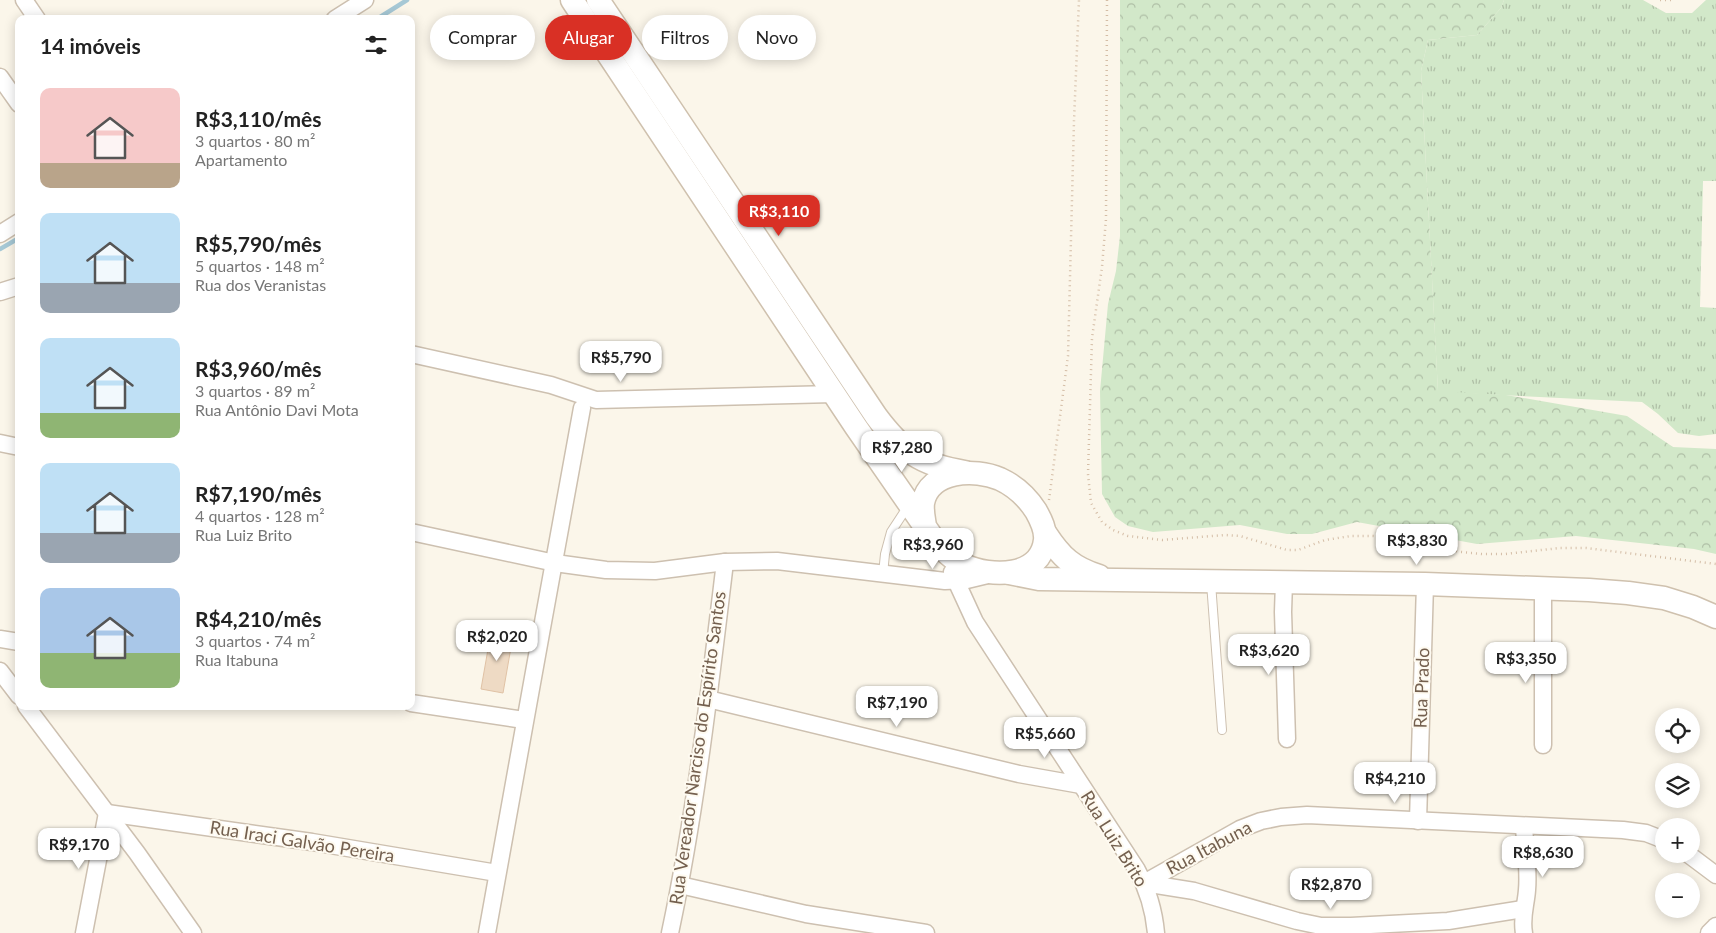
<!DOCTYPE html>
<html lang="pt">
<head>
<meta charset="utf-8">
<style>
	body { margin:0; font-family:Lato,sans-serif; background:#f2f2f2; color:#222; height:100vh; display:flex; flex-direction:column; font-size:19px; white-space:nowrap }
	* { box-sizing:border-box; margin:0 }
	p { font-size:16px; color:#767676 }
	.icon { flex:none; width:28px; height:28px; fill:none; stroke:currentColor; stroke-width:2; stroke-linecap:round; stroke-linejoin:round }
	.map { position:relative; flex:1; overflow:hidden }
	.side { position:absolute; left:15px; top:15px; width:400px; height:695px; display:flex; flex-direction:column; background:#fff; border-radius:10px; box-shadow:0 2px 12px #0003 }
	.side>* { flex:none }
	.banner { position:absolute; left:430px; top:15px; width:475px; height:45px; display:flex; gap:10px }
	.controls { position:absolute; left:1655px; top:708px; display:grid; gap:10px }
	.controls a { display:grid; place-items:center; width:45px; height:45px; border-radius:50%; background:#fff; box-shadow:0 2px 12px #0003; font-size:25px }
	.price { position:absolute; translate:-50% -42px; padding:0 11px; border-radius:10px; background:#fff; color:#222; font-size:16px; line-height:32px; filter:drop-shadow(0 1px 2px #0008) }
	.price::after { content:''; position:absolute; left:50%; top:30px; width:15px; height:11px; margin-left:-8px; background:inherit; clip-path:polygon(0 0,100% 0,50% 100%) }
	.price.selected { background:#d93025; color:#fff }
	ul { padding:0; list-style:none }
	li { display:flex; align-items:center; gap:15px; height:125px; padding:0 25px }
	li span { display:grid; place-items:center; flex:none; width:140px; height:100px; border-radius:10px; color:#555 }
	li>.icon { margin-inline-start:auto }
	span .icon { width:60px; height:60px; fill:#fffc; stroke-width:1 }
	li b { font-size:21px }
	h2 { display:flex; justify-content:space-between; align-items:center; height:60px; padding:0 25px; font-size:21px }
	.pill { padding:0 18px; border-radius:22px; background:#fff; box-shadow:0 2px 12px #0003; font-size:18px; line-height:45px }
	.pill.selected { background:#d93025; color:#fff }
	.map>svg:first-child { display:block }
	.grass { fill:url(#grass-tufts) }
	.forest { fill:url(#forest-crowns) }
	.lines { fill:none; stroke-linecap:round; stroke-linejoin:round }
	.stream { stroke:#a6c8d5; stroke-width:4.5 }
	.building { fill:#eedac4; stroke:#e0c2a5 }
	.lane-casing { stroke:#cdc0b0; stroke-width:10 }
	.street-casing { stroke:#cdc0b0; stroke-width:19 }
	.secondary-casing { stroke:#cfc1ae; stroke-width:25 }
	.path { stroke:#d4bda6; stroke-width:2.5; stroke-dasharray:1 4; stroke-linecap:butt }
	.lane { stroke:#fff; stroke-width:8 }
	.street { stroke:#fff; stroke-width:16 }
	.secondary { stroke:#fff; stroke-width:22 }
	.labels { text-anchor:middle; stroke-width:4; stroke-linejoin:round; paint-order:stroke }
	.street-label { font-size:18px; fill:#74604f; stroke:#fefaf0 }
</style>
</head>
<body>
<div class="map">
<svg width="1716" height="933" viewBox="0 0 1716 933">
	<defs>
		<pattern id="grass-tufts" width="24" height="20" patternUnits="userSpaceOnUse" patternTransform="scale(1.25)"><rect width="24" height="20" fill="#d2e8c9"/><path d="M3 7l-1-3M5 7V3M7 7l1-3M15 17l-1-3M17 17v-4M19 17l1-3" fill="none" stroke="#afbfa6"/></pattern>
		<pattern id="forest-crowns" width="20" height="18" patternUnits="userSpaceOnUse" patternTransform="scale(1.25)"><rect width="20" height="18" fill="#d2e8c9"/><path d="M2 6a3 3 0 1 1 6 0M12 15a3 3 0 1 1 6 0" fill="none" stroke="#afbfa6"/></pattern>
	</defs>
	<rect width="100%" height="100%" fill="#fbf6ea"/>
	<polygon class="grass" points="1504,0 1643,0 1666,13 1692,13 1706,0 1716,0 1716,181 1703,181 1700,307 1716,308 1716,434 1699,436 1678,433 1658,414 1642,402 1438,392 1421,71 1428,40 1477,35 1501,8"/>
	<polygon class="forest" points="1120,0 1504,0 1501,8 1477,35 1428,40 1421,71 1438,391 1506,395 1627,416 1673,447 1716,449 1716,554 1694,549 1576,536 1477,544 1357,522 1312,534 1287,534 1240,525 1153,532 1128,526 1115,517 1102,494 1100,391 1108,304 1116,271 1120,236"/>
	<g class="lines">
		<g class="stream">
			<polyline points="377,19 407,0"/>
			<polyline points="0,249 19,238"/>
		</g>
	</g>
	<polygon class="building" points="491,632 513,636 503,693 481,689"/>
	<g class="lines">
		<defs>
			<g id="lane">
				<polyline points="883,574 885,554 891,532 908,506"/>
				<polyline points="1211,583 1222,730"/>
			</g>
			<g id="street">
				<polyline points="24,0 37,19"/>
				<polyline points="335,19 365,0"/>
				<polyline points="0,77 19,104"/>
				<polyline points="0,234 19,222"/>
				<polyline points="0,292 19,286"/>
				<polyline points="411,354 551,385 596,400 834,394"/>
				<polyline points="0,443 19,447"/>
				<polyline points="411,532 555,563 606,570 655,571 725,562 777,561 945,581 967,580 992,574"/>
				<path d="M952 572 975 622 1137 870C1148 890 1154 911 1156 933"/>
				<polyline points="1284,582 1283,612 1287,739"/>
				<polyline points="0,639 19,642"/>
				<polyline points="0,671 19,696"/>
				<polyline points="708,699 1019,774 1081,785"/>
				<polyline points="411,703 524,720"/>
				<polyline points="26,706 137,853 193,933"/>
				<polyline points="1543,745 1543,589"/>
				<polyline points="1418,821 1425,584"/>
				<polyline points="1688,854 1716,875"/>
				<polyline points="1144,883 1240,829 1261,821 1281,817 1307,815 1623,830 1646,833 1664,840"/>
				<polyline points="1144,883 1194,891 1297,921 1321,926 1351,926 1448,921 1523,909"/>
				<polyline points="680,885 806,914 926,933"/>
				<polyline points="84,933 107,813 312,842 497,873"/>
				<path d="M487 933C517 758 551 583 582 408"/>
				<path d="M670 933C696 811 710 686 725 562"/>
				<path d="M1524 933C1521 917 1526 905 1527 890 1529 869 1525 847 1524 826"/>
				<polyline points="1709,933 1716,926"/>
			</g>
			<g id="secondary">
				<path d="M572 0 856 427 937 544C945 552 954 560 964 565 991 578 1041 578 1045 540 1046 530 1041 520 1036 511 1027 497 1015 486 1000 479 975 468 929 470 923 503 922 511 924 519 925 526"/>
				<path d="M598 0 876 416C902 451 921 465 965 472"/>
				<path d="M1046 534C1061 557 1073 568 1099 576"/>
				<polyline points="1009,573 1039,579 1425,584 1589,590 1628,593 1664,598 1693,607 1716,617"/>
			</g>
		</defs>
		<use href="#lane" class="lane-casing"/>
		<use href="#street" class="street-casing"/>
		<use href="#secondary" class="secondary-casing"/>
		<g class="path">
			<polyline points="1107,0 1106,219 1102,267 1092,338 1088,474 1091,503 1102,522 1113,530 1128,536 1162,540 1225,535 1240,536 1287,550 1298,550 1325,540 1351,536 1373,536 1395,538 1461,552 1482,554 1505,554 1560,548 1586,548 1716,564"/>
			<polyline points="1660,0 1673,0"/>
			<polyline points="1049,500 1068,356 1074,121 1079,0"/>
		</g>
		<use href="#lane" class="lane"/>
		<use href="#street" class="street"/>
		<use href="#secondary" class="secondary"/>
	</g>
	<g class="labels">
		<g class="street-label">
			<text transform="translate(1422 688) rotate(-88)" y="6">Rua Prado</text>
			<text transform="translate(698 748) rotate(-82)" y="6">Rua Vereador Narciso do Espírito Santos</text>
			<text transform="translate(1114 839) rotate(58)" y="6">Rua Luiz Brito</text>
			<text transform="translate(302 842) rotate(9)" y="6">Rua Iraci Galvão Pereira</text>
			<text transform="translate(1209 848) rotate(-28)" y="6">Rua Itabuna</text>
		</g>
	</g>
</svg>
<div class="controls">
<a><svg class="icon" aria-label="locate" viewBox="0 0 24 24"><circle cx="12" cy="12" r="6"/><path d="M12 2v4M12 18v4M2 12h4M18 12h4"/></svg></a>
<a><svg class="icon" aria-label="layers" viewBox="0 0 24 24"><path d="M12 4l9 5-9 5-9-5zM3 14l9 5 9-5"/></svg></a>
<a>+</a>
<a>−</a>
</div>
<b class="price selected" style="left:779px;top:237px">R$3,110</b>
<b class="price" style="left:621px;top:383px">R$5,790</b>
<b class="price" style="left:902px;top:473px">R$7,280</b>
<b class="price" style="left:1417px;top:566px">R$3,830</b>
<b class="price" style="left:933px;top:570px">R$3,960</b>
<b class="price" style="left:497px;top:662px">R$2,020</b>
<b class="price" style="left:1269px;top:676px">R$3,620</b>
<b class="price" style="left:1526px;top:684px">R$3,350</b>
<b class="price" style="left:897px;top:728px">R$7,190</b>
<b class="price" style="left:1045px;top:759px">R$5,660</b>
<b class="price" style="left:1395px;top:804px">R$4,210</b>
<b class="price" style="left:79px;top:870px">R$9,170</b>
<b class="price" style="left:1543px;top:878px">R$8,630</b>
<b class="price" style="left:1331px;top:910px">R$2,870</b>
<div class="banner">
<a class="pill">Comprar</a>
<a class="pill selected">Alugar</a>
<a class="pill">Filtros</a>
<a class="pill">Novo</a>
</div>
<section class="side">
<h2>14 imóveis<svg class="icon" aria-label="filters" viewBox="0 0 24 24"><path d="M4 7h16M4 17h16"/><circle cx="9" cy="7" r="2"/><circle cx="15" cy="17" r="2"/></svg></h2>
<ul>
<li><span style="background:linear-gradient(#f6c9c9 75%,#b9a48a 0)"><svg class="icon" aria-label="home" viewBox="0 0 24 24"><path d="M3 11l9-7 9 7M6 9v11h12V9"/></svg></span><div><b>R$3,110/mês</b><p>3 quartos · 80 m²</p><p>Apartamento</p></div></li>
<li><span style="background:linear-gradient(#bfe0f5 70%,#9aa5b1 0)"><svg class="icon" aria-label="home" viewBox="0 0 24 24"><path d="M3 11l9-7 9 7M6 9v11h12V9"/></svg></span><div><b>R$5,790/mês</b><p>5 quartos · 148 m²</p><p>Rua dos Veranistas</p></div></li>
<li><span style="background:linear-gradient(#bfe0f5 75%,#8fb573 0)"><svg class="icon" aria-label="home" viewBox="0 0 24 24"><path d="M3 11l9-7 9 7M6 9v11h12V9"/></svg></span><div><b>R$3,960/mês</b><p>3 quartos · 89 m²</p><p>Rua Antônio Davi Mota</p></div></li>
<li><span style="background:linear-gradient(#bfe0f5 70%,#9aa5b1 0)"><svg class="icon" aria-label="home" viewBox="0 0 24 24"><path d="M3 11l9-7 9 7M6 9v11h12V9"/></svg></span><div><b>R$7,190/mês</b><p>4 quartos · 128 m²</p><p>Rua Luiz Brito</p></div></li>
<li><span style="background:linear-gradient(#a9c7e8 65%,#8fb573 0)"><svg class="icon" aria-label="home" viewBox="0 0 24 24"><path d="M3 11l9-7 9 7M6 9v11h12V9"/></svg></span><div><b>R$4,210/mês</b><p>3 quartos · 74 m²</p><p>Rua Itabuna</p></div></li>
</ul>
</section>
</div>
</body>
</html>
